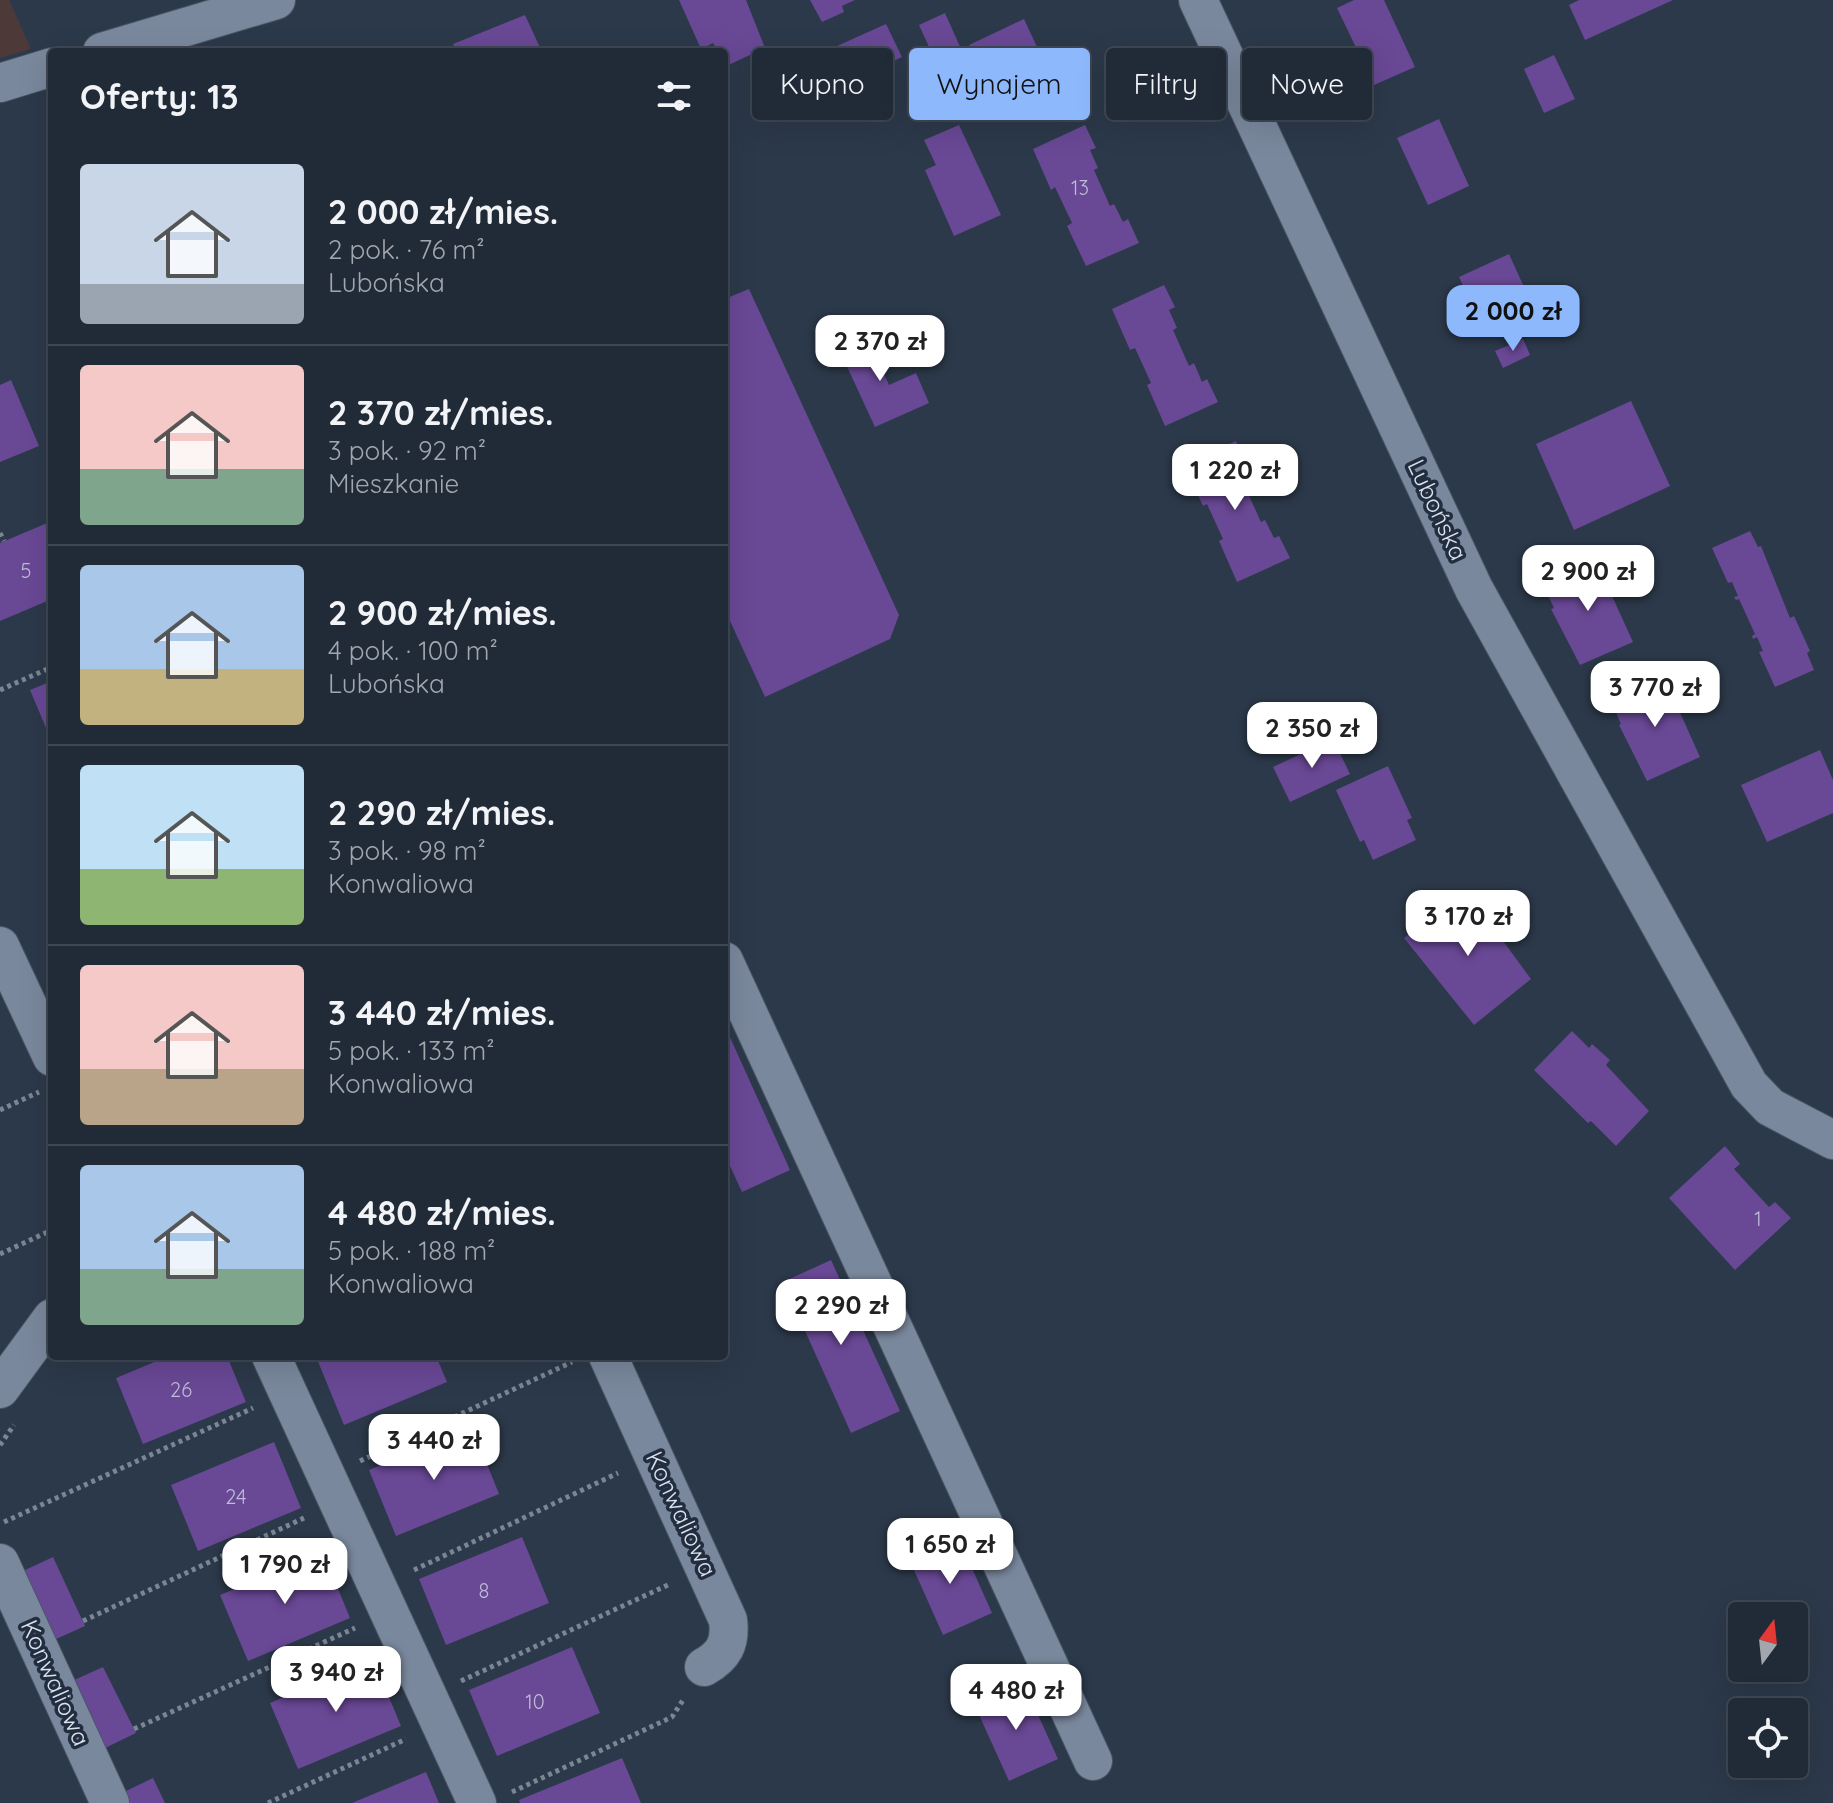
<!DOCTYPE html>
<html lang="pl">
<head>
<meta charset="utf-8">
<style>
	body { margin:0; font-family:Quicksand,sans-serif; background:#2d3743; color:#f1f3f6; height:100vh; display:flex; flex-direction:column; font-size:30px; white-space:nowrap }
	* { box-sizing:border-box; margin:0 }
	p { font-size:26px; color:#a2a7ae }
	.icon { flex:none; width:44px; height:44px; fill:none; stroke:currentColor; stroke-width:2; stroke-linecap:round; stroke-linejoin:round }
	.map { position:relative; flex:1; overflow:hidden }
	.panel { position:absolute; left:48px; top:48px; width:680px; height:1312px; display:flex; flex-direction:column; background:#212b38; border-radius:8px; box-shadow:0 8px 32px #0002,0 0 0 2px #3e4753 }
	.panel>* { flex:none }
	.guide { position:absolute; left:752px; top:48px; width:760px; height:72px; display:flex; gap:16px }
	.needle { width:52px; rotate:15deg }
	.buttons { position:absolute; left:1728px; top:1602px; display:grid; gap:16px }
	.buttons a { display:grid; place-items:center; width:80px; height:80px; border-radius:8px; background:#212b38; box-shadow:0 8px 32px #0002,0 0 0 2px #3e4753; font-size:40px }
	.price { position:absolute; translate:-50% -68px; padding:0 18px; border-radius:16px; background:#fff; color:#222; font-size:26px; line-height:52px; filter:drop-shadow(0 2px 4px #0008) }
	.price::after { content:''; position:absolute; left:50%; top:48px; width:24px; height:18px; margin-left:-12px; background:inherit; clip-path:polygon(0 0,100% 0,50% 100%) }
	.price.selected { background:#8db9fc; color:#111 }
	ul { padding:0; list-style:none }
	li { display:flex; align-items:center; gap:24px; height:200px; padding:0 32px }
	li+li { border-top:2px solid #3e4753 }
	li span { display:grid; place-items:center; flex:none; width:224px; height:160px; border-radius:8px; color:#555 }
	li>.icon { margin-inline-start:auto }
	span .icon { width:96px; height:96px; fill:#fffc; stroke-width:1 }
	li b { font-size:34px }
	h2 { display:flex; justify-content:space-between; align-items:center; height:96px; padding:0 32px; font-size:34px }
	.pill { padding:0 28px; border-radius:8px; background:#212b38; box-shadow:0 8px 32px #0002,0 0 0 2px #3e4753; font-size:28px; line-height:72px }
	.pill.selected { background:#8db9fc; color:#111 }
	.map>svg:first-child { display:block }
	.commercial { fill:#4e3939 }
	.building { fill:#694895 }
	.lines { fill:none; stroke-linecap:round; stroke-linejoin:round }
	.minor-casing { stroke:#4b5665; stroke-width:40 }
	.path { stroke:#7b8694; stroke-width:5; stroke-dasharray:4 4; stroke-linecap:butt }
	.minor { stroke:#7a889d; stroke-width:38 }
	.labels { text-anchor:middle; stroke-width:7; stroke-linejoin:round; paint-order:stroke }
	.number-label { font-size:20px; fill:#bebcd7 }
	.street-label { font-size:24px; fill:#dae2ed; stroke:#222e3f }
</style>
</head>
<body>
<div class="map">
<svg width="1833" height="1803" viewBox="0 0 1833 1803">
	<rect width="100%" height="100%" fill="#2c394a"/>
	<polygon class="commercial" points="0,0 9,0 31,49 0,58"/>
	<g class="building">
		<polygon points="679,0 746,0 765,48 724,67 724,52 718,52 713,43 701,49"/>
		<polygon points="810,0 855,0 842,6 844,12 822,22"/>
		<polygon points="1354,0 1384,0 1415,67 1374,85 1337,8"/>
		<polygon points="1579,0 1673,0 1585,40 1569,5"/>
		<polygon points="945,13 961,49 935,60 919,25"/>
		<polygon points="525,15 542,52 456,52 453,44"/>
		<polygon points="1024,19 1051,77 1015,93 1006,72 985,81 969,45"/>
		<polygon points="886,24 902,57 841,84 826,51"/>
		<polygon points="1554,55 1575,99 1544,113 1524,69"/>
		<polygon points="1439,119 1469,186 1428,205 1397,138"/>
		<polygon points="959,125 1001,215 954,236 925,170 936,165 924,140"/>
		<polygon points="1085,125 1096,148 1090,150 1098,168 1094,170 1110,206 1114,204 1123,222 1128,219 1139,243 1086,266 1067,226 1072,223 1055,187 1051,190 1033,149"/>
		<polygon points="1509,254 1533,307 1484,330 1459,277"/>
		<polygon points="1164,285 1175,307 1169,310 1177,328 1173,330 1189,366 1194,363 1202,382 1207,379 1218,402 1165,426 1147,385 1151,383 1135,348 1130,350 1112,309"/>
		<polygon points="749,289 899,615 890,639 765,697 724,608 724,291 727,298"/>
		<polygon points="865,332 889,385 916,373 929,403 875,427 837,345"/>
		<polygon points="1523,339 1530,355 1503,368 1495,351"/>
		<polygon points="11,380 39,446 0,462 0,385"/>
		<polygon points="1631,401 1670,486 1574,530 1536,444"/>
		<polygon points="1236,441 1246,464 1241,467 1249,484 1245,487 1261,522 1265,520 1274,538 1279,536 1290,558 1237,582 1219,541 1223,539 1207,504 1203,506 1184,465"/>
		<polygon points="52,521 52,599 0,621 0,543"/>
		<polygon points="1750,531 1758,547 1761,546 1790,618 1794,616 1810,651 1807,653 1814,670 1775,687 1759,652 1763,651 1757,637 1753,639 1752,636 1755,634 1739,599 1736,600 1734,597 1738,596 1732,582 1728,583 1712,548"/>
		<polygon points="1596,561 1633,642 1580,665 1551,609 1554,608 1543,585"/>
		<polygon points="1664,677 1700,757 1647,781 1619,725 1621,724 1611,701"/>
		<polygon points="52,681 52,742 30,690"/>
		<polygon points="1333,739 1350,774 1290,802 1273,767"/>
		<polygon points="1820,750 1833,780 1833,813 1767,842 1741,785"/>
		<polygon points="1388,766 1412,818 1407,820 1416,840 1373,860 1364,840 1360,842 1336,790"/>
		<polygon points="1461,893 1480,917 1483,915 1498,934 1531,979 1474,1025 1404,938"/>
		<polygon points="724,1024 790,1170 742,1192 724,1153"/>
		<polygon points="1572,1031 1589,1048 1592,1044 1610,1060 1606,1065 1649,1111 1616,1146 1591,1121 1588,1123 1534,1070"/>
		<polygon points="1725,1146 1740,1164 1734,1169 1755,1192 1769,1207 1775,1202 1791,1218 1735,1270 1669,1198"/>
		<polygon points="831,1260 900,1411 851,1433 783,1282"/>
		<polygon points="169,1356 227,1356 246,1402 143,1444 116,1378"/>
		<polygon points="323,1356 436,1356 447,1382 344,1425 317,1359"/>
		<polygon points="472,1427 499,1494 396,1536 369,1470"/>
		<polygon points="274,1442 301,1508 198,1551 171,1485"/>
		<polygon points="522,1537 549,1603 446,1645 419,1579"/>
		<polygon points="958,1537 992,1613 943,1635 909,1559"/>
		<polygon points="323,1552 350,1618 248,1661 220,1595"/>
		<polygon points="53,1557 85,1626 54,1640 23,1571"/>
		<polygon points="572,1647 600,1713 497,1756 469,1690"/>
		<polygon points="373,1659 401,1726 298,1769 270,1703"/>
		<polygon points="103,1667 136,1733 105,1748 72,1681"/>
		<polygon points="1024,1684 1058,1759 1009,1781 975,1706"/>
		<polygon points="622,1758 641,1803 520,1803 519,1800"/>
		<polygon points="426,1772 439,1803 352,1803"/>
		<polygon points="153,1778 165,1803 129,1803 124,1792"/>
	</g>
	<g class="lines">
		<defs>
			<g id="minor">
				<polyline points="1198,0 1474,589 1749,1085 1770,1107 1833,1140"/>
				<polyline points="102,52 276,0"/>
				<polyline points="0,83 52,67"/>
				<polyline points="0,946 52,1057"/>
				<polyline points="724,961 1093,1761"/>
				<polyline points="271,1356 477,1803"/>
				<path d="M608 1356 728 1620C731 1643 724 1656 704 1667"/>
				<polyline points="0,1389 52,1318"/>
				<polyline points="0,1563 110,1803"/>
			</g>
		</defs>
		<use href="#minor" class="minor-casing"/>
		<g class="path">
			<polyline points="0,533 4,541"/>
			<polyline points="0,690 52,667"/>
			<polyline points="0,1110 39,1092"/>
			<polyline points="0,1254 52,1230"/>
			<polyline points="0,1445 14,1425"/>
			<polyline points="360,1461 572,1362"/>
			<polyline points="4,1522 253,1408"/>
			<polyline points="414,1570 618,1473"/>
			<polyline points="83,1621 304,1518"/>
			<polyline points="461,1681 670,1584"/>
			<polyline points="134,1729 355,1628"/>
			<polyline points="512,1792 672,1717 683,1700"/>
			<polyline points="268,1803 406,1739"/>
		</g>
		<use href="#minor" class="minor"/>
	</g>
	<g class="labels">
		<g class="number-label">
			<text x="1080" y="195">13</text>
			<text x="26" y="578">5</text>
			<text x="1758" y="1226">1</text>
			<text x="181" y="1397">26</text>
			<text x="236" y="1504">24</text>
			<text x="484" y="1598">8</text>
			<text x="535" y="1709">10</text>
		</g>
		<g class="street-label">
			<text transform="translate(1437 510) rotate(65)" y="8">Lubońska</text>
			<text transform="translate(681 1514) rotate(65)" y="8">Konwaliowa</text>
			<text transform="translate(55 1683) rotate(66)" y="8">Konwaliowa</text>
		</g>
	</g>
</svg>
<div class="buttons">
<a><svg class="needle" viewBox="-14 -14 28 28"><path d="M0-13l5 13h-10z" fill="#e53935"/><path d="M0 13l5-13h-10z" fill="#a2a7ae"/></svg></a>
<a><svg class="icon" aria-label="locate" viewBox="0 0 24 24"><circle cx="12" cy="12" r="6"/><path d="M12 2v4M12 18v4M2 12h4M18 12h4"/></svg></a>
</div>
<b class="price selected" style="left:1513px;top:353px">2 000 zł</b>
<b class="price" style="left:880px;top:383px">2 370 zł</b>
<b class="price" style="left:1235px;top:512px">1 220 zł</b>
<b class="price" style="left:1588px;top:613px">2 900 zł</b>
<b class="price" style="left:1655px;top:729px">3 770 zł</b>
<b class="price" style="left:1312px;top:770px">2 350 zł</b>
<b class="price" style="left:1468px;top:958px">3 170 zł</b>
<b class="price" style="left:841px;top:1347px">2 290 zł</b>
<b class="price" style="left:434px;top:1482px">3 440 zł</b>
<b class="price" style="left:950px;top:1586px">1 650 zł</b>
<b class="price" style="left:285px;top:1606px">1 790 zł</b>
<b class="price" style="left:336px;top:1714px">3 940 zł</b>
<b class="price" style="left:1016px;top:1732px">4 480 zł</b>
<div class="guide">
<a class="pill">Kupno</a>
<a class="pill selected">Wynajem</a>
<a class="pill">Filtry</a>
<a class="pill">Nowe</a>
</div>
<section class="panel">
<h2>Oferty: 13<svg class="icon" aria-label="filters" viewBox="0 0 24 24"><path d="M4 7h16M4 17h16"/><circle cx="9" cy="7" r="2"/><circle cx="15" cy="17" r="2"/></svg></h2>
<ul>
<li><span style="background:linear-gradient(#c9d6e8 75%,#9aa5b1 0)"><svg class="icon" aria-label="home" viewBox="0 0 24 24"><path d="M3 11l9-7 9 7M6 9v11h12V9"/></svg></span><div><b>2 000 zł/mies.</b><p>2 pok. · 76 m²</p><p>Lubońska</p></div></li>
<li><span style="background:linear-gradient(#f6c9c9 65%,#7fa58c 0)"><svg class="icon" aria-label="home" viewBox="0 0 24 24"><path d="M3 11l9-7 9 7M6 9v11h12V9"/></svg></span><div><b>2 370 zł/mies.</b><p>3 pok. · 92 m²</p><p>Mieszkanie</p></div></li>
<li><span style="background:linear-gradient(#a9c7e8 65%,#c2b280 0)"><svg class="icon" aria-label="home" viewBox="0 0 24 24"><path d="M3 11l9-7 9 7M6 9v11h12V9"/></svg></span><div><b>2 900 zł/mies.</b><p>4 pok. · 100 m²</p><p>Lubońska</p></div></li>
<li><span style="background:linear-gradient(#bfe0f5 65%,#8fb573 0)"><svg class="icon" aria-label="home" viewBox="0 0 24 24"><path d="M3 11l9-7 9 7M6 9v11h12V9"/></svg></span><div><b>2 290 zł/mies.</b><p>3 pok. · 98 m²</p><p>Konwaliowa</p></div></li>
<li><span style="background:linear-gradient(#f6c9c9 65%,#b9a48a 0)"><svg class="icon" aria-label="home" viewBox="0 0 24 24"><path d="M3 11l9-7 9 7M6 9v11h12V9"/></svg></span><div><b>3 440 zł/mies.</b><p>5 pok. · 133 m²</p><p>Konwaliowa</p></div></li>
<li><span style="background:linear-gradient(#a9c7e8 65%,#7fa58c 0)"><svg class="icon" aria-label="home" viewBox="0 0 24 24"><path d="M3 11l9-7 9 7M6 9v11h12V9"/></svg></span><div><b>4 480 zł/mies.</b><p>5 pok. · 188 m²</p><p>Konwaliowa</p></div></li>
</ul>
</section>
</div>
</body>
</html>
